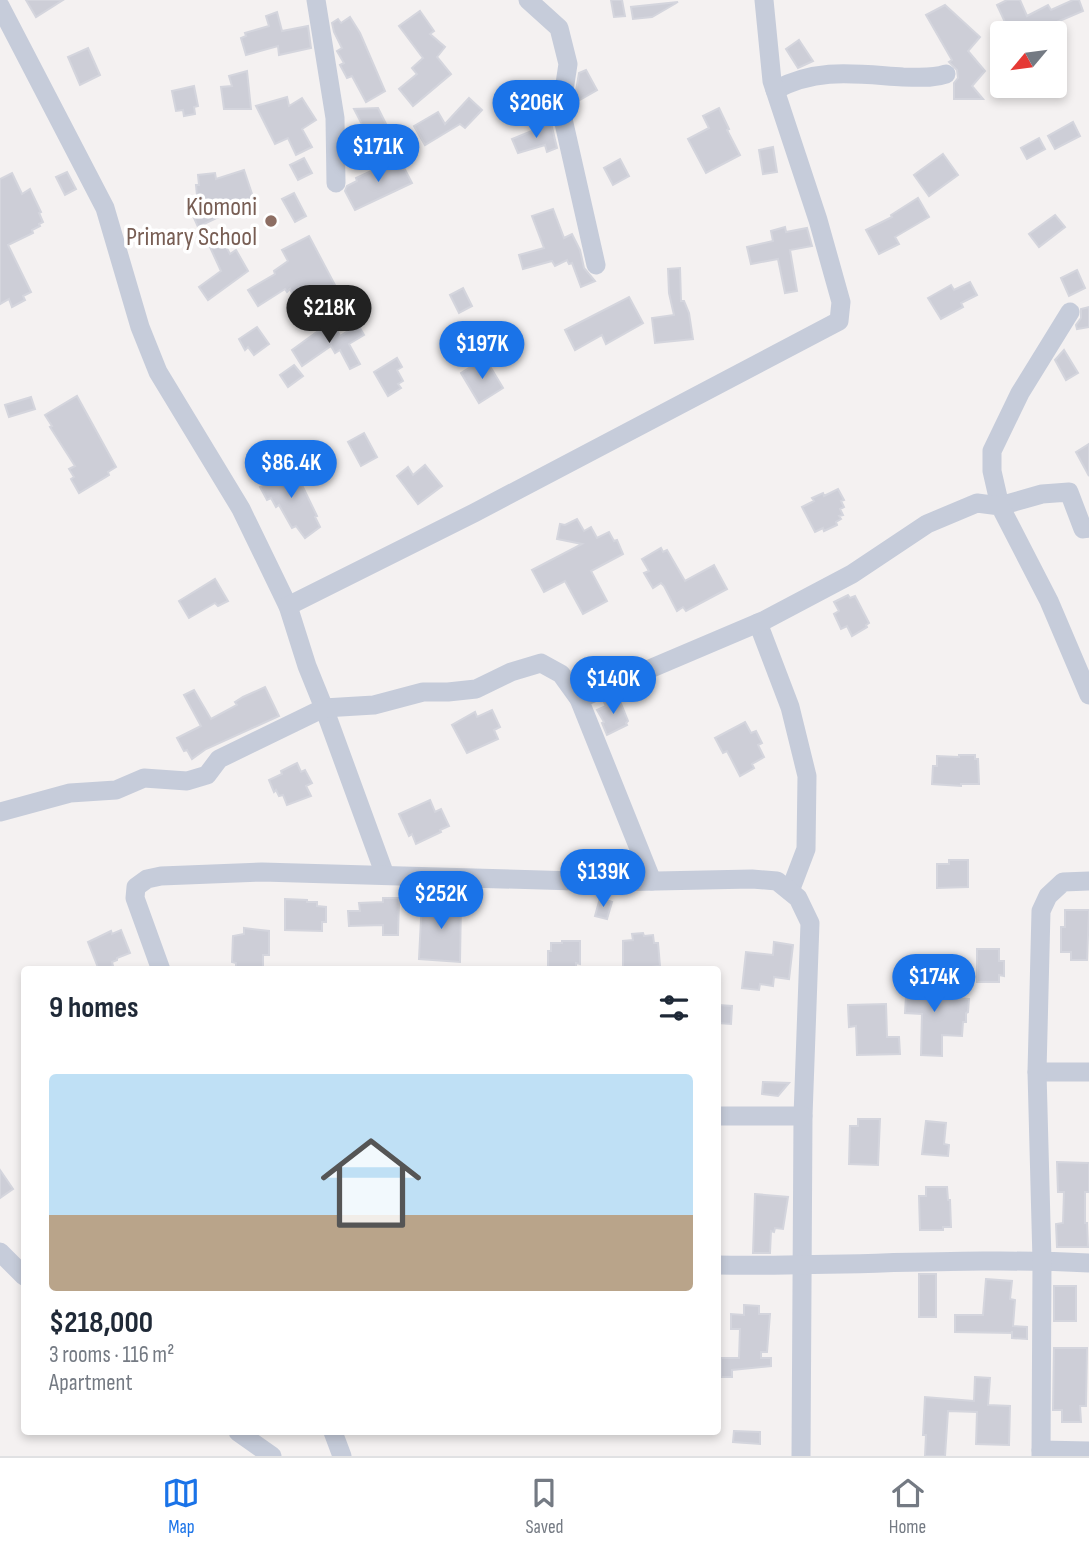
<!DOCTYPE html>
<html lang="en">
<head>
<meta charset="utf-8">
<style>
	body { margin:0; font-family:"Sofia Sans Condensed",sans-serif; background:#f2f2f3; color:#1f2937; height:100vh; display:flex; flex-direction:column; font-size:26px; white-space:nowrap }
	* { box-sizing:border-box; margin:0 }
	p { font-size:23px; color:#747a83 }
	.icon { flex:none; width:38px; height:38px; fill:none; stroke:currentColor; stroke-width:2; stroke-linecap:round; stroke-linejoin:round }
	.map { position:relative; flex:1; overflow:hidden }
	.details { position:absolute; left:21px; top:966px; width:700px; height:469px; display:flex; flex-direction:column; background:#fff; border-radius:7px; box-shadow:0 4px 10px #0003 }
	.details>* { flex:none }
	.needle { width:46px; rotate:241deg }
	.buttons { position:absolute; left:990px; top:21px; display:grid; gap:14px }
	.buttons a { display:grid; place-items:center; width:77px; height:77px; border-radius:7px; background:#fff; box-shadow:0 4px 10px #0003; font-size:35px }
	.price { position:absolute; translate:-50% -60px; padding:0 16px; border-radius:24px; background:#1a73e8; color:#fff; font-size:23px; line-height:46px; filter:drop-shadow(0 2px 4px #0008) }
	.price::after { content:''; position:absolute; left:50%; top:42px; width:21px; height:16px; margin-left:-10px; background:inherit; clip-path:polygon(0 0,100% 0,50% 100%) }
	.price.selected { background:#222; color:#fff }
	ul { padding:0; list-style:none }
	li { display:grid; align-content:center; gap:14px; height:371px; padding:0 28px }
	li+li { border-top:2px solid #e0e1e3 }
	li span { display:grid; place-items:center; height:217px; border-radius:7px; color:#555 }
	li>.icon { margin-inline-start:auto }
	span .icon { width:126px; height:126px; fill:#fffc; stroke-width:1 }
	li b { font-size:30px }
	h2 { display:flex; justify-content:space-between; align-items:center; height:84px; padding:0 28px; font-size:30px }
	.menu { display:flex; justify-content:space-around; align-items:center; height:98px; border-top:2px solid #e0e1e3; background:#fff; font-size:19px; color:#747a83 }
	.menu a { display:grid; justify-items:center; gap:4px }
	.menu .selected { color:#1a73e8 }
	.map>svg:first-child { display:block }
	.building { fill:#cdced7; stroke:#d4d5dd; stroke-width:2 }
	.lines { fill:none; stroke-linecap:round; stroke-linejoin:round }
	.minor { stroke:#c6ccda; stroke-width:19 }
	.education-dot { fill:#8d6e63; stroke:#fff; stroke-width:2.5 }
	.labels { text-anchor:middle; stroke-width:7; stroke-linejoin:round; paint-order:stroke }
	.education-label { font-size:26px; fill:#785e54; stroke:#fff; text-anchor:end }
</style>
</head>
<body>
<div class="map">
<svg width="1089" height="1456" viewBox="0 0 1089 1456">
	<rect width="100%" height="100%" fill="#f4f1f1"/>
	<g class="building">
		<polygon points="26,0 63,0 36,17"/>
		<polygon points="611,0 622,0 625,16 614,17"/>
		<polygon points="1007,0 1020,0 1027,16 1048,5 1051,10 1073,0 1079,0 1083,11 1057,22 1060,26 1046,33 1010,33 997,5"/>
		<polygon points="678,2 652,17 633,19 631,7"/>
		<polygon points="945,5 980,37 968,51 985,71 972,86 983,99 954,99 954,83 958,78 957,70 949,62 952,60 926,15"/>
		<polygon points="420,11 434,31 430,34 445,47 437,57 451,74 413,106 399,89 417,74 412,68 423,58 399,26"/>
		<polygon points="277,12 282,31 308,26 311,48 279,55 278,46 246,55 241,38 246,36 245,33 269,26 266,16"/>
		<polygon points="350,17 360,33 385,91 366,102 352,76 347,78 340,65 344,63 337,51 342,48 334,32 332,23 338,19 341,23"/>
		<polygon points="799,40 813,61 798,68 786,49"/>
		<polygon points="88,48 100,75 80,85 68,57"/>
		<polygon points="586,70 597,90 578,101 575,97 579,73"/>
		<polygon points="247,71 251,109 224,109 221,87 232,86 229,76"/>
		<polygon points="194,86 198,106 194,107 195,114 184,116 183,110 176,111 172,91"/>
		<polygon points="287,97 289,106 302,98 316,120 302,129 312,147 296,155 288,138 275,144 256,106"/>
		<polygon points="469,98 482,110 465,128 460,124 425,145 414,126 438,112 445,124"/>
		<polygon points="378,108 387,126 370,140 354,109"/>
		<polygon points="719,108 729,129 727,130 740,155 706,173 688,139 709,128 703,116"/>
		<polygon points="1073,122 1080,136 1055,149 1048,136"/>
		<polygon points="551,123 557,148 547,152 545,145 518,153 512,139"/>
		<polygon points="1039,138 1045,149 1027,159 1021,148"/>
		<polygon points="773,147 777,172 763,174 759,150"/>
		<polygon points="943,154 958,175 929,196 914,175"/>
		<polygon points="304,158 312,173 298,180 290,165"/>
		<polygon points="399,158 412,183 355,210 345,191 347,186 357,181 356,178"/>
		<polygon points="620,159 629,176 613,185 604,168"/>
		<polygon points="244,170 254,200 222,211 223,215 198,227 190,209 198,206 196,185 199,185 198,175 215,173 216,179"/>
		<polygon points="67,172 76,189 65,195 56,177"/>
		<polygon points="12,173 22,194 30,189 41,212 39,213 43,222 39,224 40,226 32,230 33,233 8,245 31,292 23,296 25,300 12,307 9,299 0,304 0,179"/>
		<polygon points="294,193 306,216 295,222 282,199"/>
		<polygon points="918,198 929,217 895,237 899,244 879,254 866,230 892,217 891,215"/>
		<polygon points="553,209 564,238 572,234 580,250 584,268 595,281 581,287 572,263 569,264 567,260 555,266 552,261 523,269 519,255 544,248 532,216"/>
		<polygon points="1055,215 1065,227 1039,247 1029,234"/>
		<polygon points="785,227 786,232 807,228 812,246 790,250 797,291 785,293 778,259 751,264 747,247 773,241 771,231"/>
		<polygon points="309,236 335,285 319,294 325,307 304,316 290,289 287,292 285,289 258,306 248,290 275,274 274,271 288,261 282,250"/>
		<polygon points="222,239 230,254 236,250 248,271 208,300 199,287 221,271 209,245"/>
		<polygon points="680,268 681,301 684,301 689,313 693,339 655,343 652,318 674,315 669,293 668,269"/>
		<polygon points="1077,270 1085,288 1069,296 1061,278"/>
		<polygon points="970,282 977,295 961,303 963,307 941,319 928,298 951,285 954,290"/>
		<polygon points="463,288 472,306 459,313 450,295"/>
		<polygon points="629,297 643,323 606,344 602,335 575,350 565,330"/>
		<polygon points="1089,307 1089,327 1077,329 1076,325 1081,318 1081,309"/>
		<polygon points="332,321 340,336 358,325 364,335 349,344 360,364 350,369 340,350 335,353 331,346 302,366 292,350"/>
		<polygon points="257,327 269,344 254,355 248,347 245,350 239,339"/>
		<polygon points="1064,350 1078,373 1066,380 1055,360"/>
		<polygon points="397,358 402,367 397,370 403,381 398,384 401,388 388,396 374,372"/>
		<polygon points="485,358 503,388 479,403 461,373"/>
		<polygon points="294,365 303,376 288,387 280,375"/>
		<polygon points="77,396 116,467 108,472 109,475 79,493 71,479 74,477 69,469 75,466 50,427 52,426 45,415"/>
		<polygon points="31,397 35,409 9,417 5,405"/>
		<polygon points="364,433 377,457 361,466 348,442"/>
		<polygon points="1089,444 1089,476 1076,452"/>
		<polygon points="425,465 442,486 418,504 397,476 408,467 413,475"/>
		<polygon points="285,466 290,475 293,473 297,481 299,479 317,516 315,517 320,527 305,538 296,526 292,528 279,505 276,507 271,498 267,500 260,487 266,484 261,474 272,468 274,472"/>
		<polygon points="838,489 844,500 841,501 844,507 840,509 843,515 839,516 841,519 836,522 837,525 824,531 823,528 815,532 802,507 814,501 812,498 823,493 824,496"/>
		<polygon points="577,519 584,531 591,527 597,538 609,532 614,541 617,540 623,554 591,571 607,601 583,614 565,581 544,592 532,570 582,544 557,539 560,524 565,525"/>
		<polygon points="661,548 663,552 667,550 685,581 714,565 727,589 686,611 683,607 677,611 664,586 661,583 653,588 644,573 649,571 642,559"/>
		<polygon points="215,579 228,601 218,606 215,603 189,618 179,601"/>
		<polygon points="848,595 850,598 855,596 869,623 866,625 867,627 852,636 847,626 841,629 834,614 839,611 834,602"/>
		<polygon points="265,687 279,716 206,749 192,759 187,750 184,751 177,738 201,726 184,695 194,690 211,719 237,705 235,702 243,697"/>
		<polygon points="618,696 628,721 626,723 627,725 607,735 602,723 604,722 597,710 606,706 604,702"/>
		<polygon points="492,710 500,727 494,730 498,739 467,753 452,725 475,712 477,717"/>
		<polygon points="745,722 751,733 756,731 762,743 758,745 764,757 752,764 754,768 740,776 727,751 723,753 715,738"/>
		<polygon points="959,755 975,755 975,759 978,759 979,784 961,784 961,786 932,784 933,766 937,766 937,756 959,757"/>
		<polygon points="297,763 301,772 305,770 312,783 306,786 311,796 287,805 283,795 279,796 276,790 274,792 269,780 282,774 281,771"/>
		<polygon points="430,800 435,812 441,809 449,826 440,830 441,832 416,844 412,834 409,836 399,814"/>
		<polygon points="949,860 968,860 968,887 937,888 937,864 949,864"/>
		<polygon points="383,898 399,898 398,935 383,935 383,925 349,926 348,911 360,911 359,903 383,902"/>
		<polygon points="600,898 612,902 607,919 595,916"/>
		<polygon points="285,899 307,900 307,902 317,902 317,906 326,907 326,922 322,922 322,931 285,930"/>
		<polygon points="422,899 461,901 460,962 419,959"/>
		<polygon points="1065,910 1089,910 1087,960 1071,960 1071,952 1061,952 1061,927 1065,927"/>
		<polygon points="244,928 269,931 269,955 263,955 263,969 236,970 236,963 232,962 233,936 244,934"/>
		<polygon points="121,930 130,953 117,958 117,960 112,962 113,966 99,970 88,942 111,931 112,934"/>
		<polygon points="643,933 644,936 653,935 654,943 658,943 660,966 652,967 652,970 623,970 623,941 633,940 632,934"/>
		<polygon points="562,941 580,941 580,964 576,963 576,970 548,970 548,951 551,951 551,943 562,943"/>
		<polygon points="774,942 793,945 789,979 774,977 773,986 760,984 759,990 742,988 746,952 773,955"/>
		<polygon points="977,949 999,949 999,961 1004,961 1004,976 999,975 999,982 977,982"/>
		<polygon points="908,962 919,962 919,996 969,999 968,1012 966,1013 966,1022 963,1022 962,1036 942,1035 942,1056 921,1055 922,1014 905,1013"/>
		<polygon points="886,1004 887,1037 899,1037 900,1054 857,1055 856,1026 849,1027 848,1005"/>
		<polygon points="718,1005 732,1006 731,1024 718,1023"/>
		<polygon points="763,1082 789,1083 778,1096 762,1094"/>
		<polygon points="858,1119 880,1119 878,1165 849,1164 850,1126 858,1126"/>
		<polygon points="926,1121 946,1123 944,1144 949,1145 948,1156 922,1154"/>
		<polygon points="1057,1162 1089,1163 1089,1192 1085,1192 1085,1223 1087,1223 1088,1247 1057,1247 1056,1224 1063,1223 1064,1192 1058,1192"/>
		<polygon points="0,1170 13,1189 0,1198"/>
		<polygon points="926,1187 947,1187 948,1200 950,1200 951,1227 943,1227 943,1230 920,1230 919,1196 926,1196"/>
		<polygon points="755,1194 788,1197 783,1229 775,1228 774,1232 771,1231 770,1253 753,1253"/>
		<rect x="919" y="1274" width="17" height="43"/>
		<polygon points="986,1279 1012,1281 1010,1299 1015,1300 1013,1326 1027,1327 1027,1339 1012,1338 1012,1331 1012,1333 955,1332 955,1315 983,1315"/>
		<rect x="1054" y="1286" width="22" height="35"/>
		<polygon points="744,1305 759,1306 759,1314 770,1314 767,1352 761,1352 761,1358 771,1358 771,1366 732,1370 732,1377 721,1377 721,1358 739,1358 740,1329 731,1329 731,1314 744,1315"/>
		<polygon points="1054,1348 1087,1348 1086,1406 1080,1406 1081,1422 1062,1422 1062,1410 1053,1410"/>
		<polygon points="975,1377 990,1378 988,1405 1010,1406 1009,1445 976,1444 977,1412 948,1411 945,1456 925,1456 926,1435 923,1435 925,1397 974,1401"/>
		<polygon points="734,1431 760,1432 760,1444 733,1442"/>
	</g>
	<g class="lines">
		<g class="minor">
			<polyline points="316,0 335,118 336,183"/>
			<polyline points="528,0 559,28 568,64 561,110 596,265"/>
			<polyline points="0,6 105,208 140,327 158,372 241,509 288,606 307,666 324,708 385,875"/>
			<path d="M775 90C818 67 856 74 903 77 917 77 932 79 946 74"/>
			<polyline points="1070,312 1020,393 992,451 992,471 1000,506 1042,494 1069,492 1083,529 1089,528"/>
			<polyline points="288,606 474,513 839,321 841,302 818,220 772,81 764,0"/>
			<polyline points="758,623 790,707 807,776 806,849 790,891"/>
			<polyline points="579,699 765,620 852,574 927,524 977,503 1000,506 1049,601 1089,695"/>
			<polyline points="0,812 70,793 116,790 144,778 187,781 207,775 219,759 324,708 374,705 423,692 448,692 476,689 511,672 541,663 561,674 579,699 652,881"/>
			<polyline points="161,970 135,898 136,887 147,879 161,876 262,872 610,882 752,879 777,881 798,898 810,923 803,1116 801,1456"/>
			<polyline points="1037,1072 1089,1072"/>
			<polyline points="718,1116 803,1116"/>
			<polyline points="0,1252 24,1276"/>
			<path d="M718 1265C841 1267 965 1257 1089 1263"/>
			<polyline points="238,1432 272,1456"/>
			<polyline points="333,1432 342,1456"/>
			<polyline points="1041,1450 1089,1451"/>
			<polyline points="1041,1456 1042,1261 1037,1072 1041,911 1048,896 1063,882 1089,881"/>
		</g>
	</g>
	<circle class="education-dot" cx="271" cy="221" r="7"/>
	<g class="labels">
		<g class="education-label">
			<text x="257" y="215">Kiomoni<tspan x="257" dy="30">Primary School</tspan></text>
		</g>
	</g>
</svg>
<div class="buttons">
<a><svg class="needle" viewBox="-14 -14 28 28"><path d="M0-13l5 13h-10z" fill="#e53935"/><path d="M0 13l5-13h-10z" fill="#747a83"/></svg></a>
</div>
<b class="price" style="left:536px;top:140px">$206K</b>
<b class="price" style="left:378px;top:184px">$171K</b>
<b class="price selected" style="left:329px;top:345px">$218K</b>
<b class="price" style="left:482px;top:381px">$197K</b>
<b class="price" style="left:291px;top:500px">$86.4K</b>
<b class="price" style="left:613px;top:716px">$140K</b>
<b class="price" style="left:603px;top:909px">$139K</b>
<b class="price" style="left:441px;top:931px">$252K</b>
<b class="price" style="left:934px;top:1014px">$174K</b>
<section class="details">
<h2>9 homes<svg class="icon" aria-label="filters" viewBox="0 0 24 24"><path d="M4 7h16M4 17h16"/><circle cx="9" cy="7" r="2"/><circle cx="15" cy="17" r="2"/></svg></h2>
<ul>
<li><span style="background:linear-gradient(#bfe0f5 65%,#b9a48a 0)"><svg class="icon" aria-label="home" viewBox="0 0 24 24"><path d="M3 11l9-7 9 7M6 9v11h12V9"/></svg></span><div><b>$218,000</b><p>3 rooms · 116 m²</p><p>Apartment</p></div></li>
</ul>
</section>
</div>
<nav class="menu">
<a class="selected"><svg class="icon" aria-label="map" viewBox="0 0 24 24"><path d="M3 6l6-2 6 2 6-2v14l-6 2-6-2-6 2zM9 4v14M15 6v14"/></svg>Map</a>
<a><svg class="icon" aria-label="saved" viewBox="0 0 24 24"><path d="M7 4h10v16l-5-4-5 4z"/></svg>Saved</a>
<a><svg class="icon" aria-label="home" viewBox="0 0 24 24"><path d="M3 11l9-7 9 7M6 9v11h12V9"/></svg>Home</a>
</nav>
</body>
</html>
